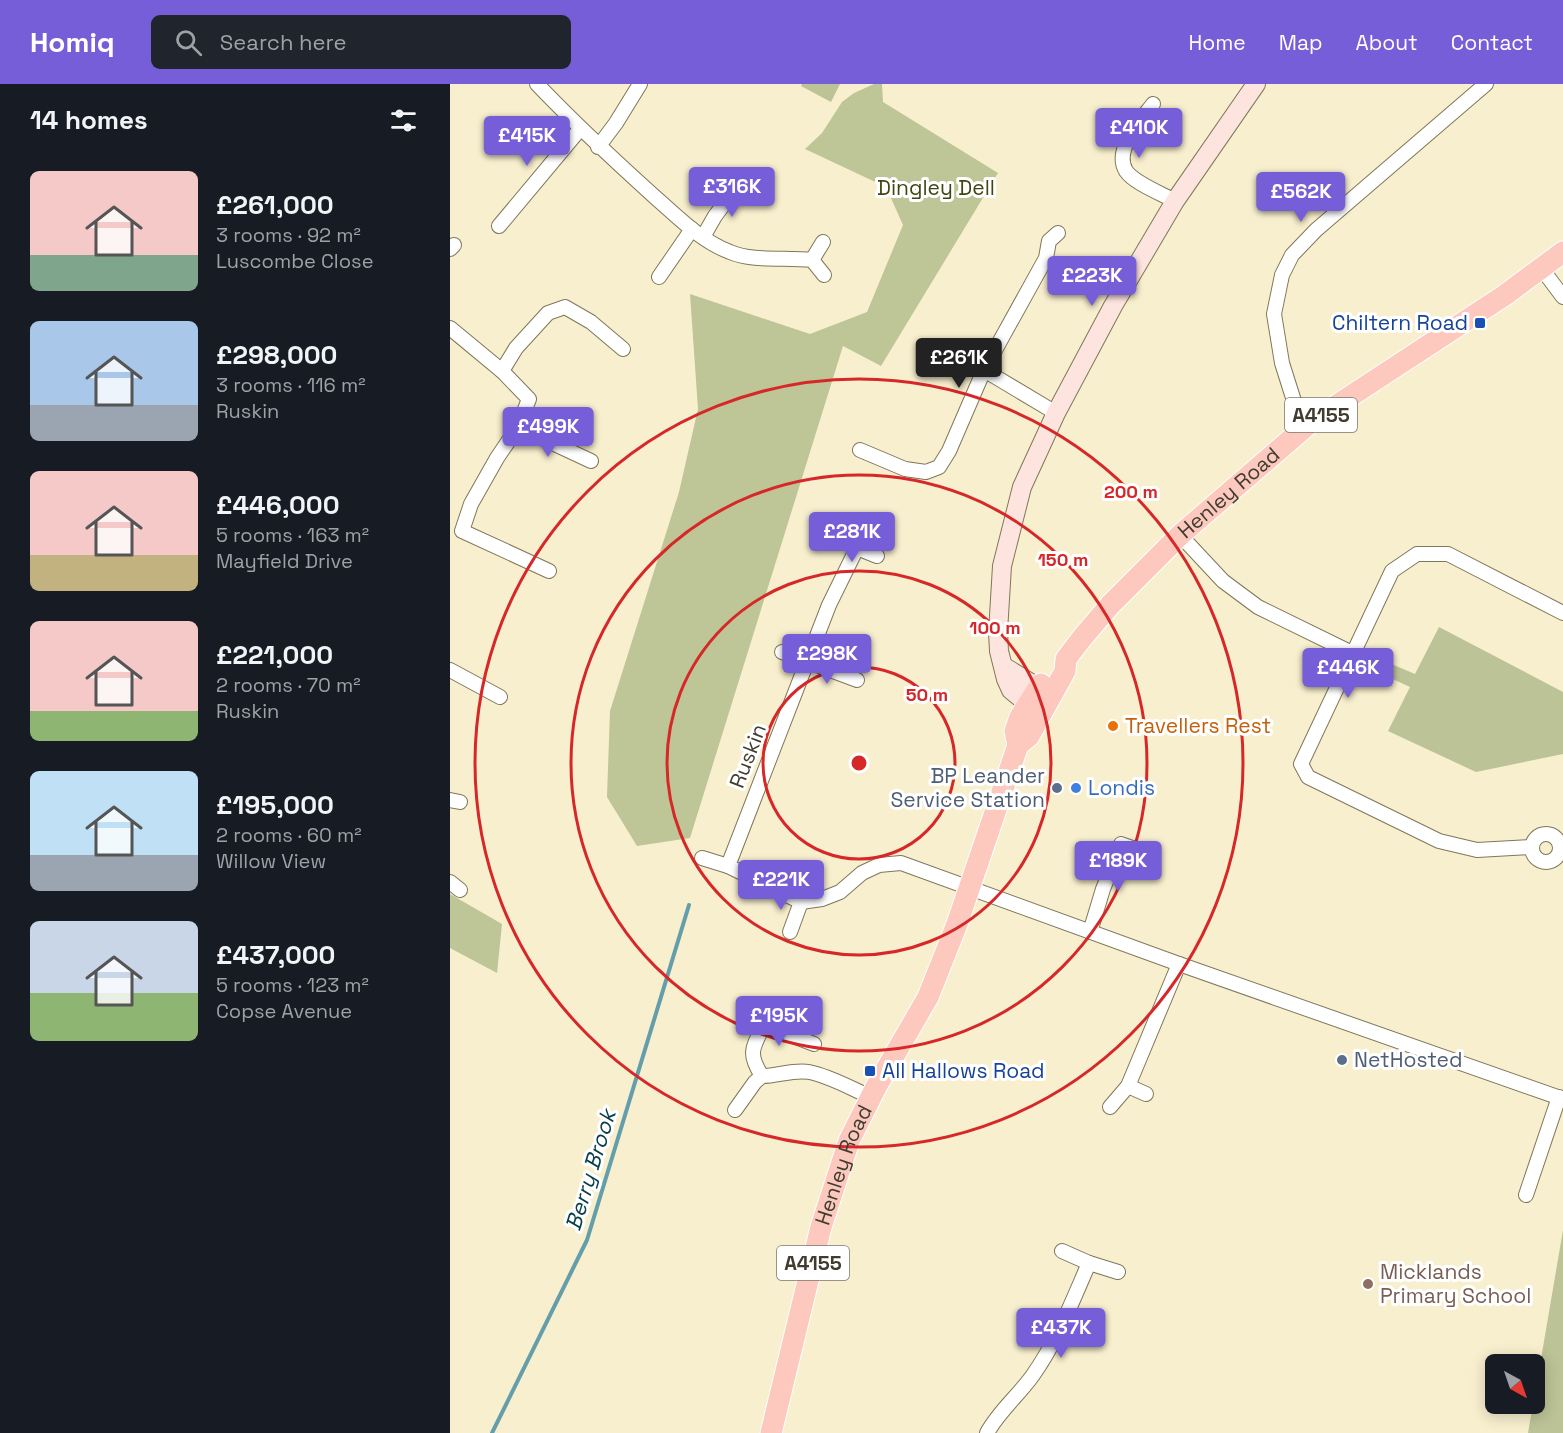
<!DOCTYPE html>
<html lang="en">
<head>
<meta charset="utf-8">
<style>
	body { margin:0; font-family:"Space Grotesk",sans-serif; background:#20242c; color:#f1f3f6; height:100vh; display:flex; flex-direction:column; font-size:22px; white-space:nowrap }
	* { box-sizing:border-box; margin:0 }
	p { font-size:20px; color:#9ea1a6 }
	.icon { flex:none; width:33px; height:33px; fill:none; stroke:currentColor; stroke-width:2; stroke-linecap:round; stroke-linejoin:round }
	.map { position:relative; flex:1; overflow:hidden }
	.side { display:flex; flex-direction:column; background:#171b24; width:450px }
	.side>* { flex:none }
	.needle { width:39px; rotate:140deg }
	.controls { position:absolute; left:1035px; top:1270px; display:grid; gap:12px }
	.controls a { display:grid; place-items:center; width:60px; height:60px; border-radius:9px; background:#171b24; box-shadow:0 3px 15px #0003; font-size:30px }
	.price { position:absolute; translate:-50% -51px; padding:0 14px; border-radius:6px; background:#775ed9; color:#fff; font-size:20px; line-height:39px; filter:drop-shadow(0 2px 3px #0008) }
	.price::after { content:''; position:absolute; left:50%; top:36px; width:18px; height:14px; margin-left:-9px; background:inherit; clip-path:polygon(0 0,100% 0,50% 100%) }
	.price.on { background:#222; color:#fff }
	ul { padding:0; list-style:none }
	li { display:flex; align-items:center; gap:18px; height:150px; padding:0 30px }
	li span { display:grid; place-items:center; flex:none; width:168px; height:120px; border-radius:9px; color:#555 }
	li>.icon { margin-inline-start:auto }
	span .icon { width:72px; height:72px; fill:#fffc; stroke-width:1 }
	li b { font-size:26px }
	h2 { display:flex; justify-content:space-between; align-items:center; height:72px; padding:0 30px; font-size:26px }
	header { display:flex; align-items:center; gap:36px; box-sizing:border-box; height:84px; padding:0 30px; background:#775ed9; color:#fff }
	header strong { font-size:28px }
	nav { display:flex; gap:33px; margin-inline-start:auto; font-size:21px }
	.search { width:420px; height:54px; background:#20242c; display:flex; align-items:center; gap:15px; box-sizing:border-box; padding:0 21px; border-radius:9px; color:#9ea1a6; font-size:22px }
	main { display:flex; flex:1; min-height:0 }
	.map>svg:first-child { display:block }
	.green { fill:#bcc396 }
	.forest { fill:#bec597 }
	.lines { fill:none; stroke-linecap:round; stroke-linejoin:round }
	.stream { stroke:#649eab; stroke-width:4 }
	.street-casing { stroke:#7f775a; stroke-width:16 }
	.secondary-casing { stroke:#7f775a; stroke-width:20 }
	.primary-casing { stroke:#fff; stroke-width:23 }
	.street { stroke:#fff; stroke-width:14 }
	.secondary { stroke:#fee4df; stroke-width:18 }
	.primary { stroke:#fdc9be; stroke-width:21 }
	.ring { fill:none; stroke:#d62828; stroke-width:3 }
	.transit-dot { fill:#1a4fb4; stroke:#fff; stroke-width:2 }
	.food-dot { fill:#e8710a; stroke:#fff; stroke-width:2 }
	.service-dot { fill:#5c6f8a; stroke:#fff; stroke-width:2 }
	.shop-dot { fill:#3f7fe0; stroke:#fff; stroke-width:2 }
	.education-dot { fill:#8d6e63; stroke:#fff; stroke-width:2 }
	.labels { text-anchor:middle; stroke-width:6; stroke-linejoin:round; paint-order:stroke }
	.shield { fill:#fff; stroke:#79776e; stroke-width:1.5 }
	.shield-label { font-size:20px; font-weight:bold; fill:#403d30 }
	.park-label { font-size:21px; fill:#414610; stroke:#fff }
	.transit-label { font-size:21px; fill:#164399; stroke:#fff; text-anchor:end }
	.street-label { font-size:21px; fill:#403d30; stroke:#fff }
	.food-label { font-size:21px; fill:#c56008; stroke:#fff; text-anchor:start }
	.service-label { font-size:21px; fill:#4e5e75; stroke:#fff; text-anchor:end }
	.shop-label { font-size:21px; fill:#366cbe; stroke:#fff; text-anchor:start }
	.education-label { font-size:21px; fill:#785e54; stroke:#fff; text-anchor:start }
	.water-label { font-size:22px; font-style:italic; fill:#08404a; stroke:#fff }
	.centre { fill:#d62828; stroke:#fff; stroke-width:3 }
	.ring-label { font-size:18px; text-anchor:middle; font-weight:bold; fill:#d62828; stroke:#fff; stroke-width:6; stroke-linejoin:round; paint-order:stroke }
</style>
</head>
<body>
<header>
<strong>Homiq</strong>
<div class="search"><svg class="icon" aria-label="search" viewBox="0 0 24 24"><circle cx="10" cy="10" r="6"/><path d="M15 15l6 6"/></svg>Search here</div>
<nav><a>Home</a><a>Map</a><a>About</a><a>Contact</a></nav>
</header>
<main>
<section class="side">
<h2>14 homes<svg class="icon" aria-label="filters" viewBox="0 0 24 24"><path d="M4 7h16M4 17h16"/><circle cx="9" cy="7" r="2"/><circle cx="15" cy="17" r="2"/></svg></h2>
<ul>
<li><span style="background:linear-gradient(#f6c9c9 70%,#7fa58c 0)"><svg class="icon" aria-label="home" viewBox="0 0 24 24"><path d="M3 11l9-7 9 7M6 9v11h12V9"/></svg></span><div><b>£261,000</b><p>3 rooms · 92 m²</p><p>Luscombe Close</p></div></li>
<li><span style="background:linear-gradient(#a9c7e8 70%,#9aa5b1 0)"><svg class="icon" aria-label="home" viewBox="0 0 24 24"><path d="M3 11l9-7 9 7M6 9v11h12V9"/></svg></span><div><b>£298,000</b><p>3 rooms · 116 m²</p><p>Ruskin</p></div></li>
<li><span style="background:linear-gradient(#f6c9c9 70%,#c2b280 0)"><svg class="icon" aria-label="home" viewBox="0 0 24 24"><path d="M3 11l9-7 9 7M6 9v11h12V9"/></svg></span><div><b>£446,000</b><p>5 rooms · 163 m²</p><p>Mayfield Drive</p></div></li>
<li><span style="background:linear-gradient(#f6c9c9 75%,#8fb573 0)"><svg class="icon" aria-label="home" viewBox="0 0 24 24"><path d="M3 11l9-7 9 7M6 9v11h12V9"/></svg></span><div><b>£221,000</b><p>2 rooms · 70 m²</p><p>Ruskin</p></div></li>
<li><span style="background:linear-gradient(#bfe0f5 70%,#9aa5b1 0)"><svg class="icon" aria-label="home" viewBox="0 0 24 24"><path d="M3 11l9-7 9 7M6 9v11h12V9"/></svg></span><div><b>£195,000</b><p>2 rooms · 60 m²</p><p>Willow View</p></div></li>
<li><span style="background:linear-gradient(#c9d6e8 60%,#8fb573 0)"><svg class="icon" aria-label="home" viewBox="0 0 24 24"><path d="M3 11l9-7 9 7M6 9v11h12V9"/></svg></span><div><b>£437,000</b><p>5 rooms · 123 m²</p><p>Copse Avenue</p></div></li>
</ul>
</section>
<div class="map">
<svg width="1113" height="1349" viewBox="0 0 1113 1349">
	<rect width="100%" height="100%" fill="#f8efce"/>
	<g class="green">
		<polygon points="352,0 390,0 381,18 351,2"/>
		<polygon points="989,543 1113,608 1113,670 1026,688 938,647 960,603 908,579 913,568 965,590"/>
		<polygon points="1113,1146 1113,1349 1078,1349 1083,1320 1084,1320 1085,1310"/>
	</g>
	<g class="forest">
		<polygon points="424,0 432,0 433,18 548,89 431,282 393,262 240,754 187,762 157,713 160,627 229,408 248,325 240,210 360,250 417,228 453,141 436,103 355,65 372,49 392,18 404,9"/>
		<polygon points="0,810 52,840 47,889 0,864"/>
	</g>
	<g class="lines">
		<polyline class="stream" points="42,1349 137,1156 239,821"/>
		<defs>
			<g id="street">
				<path d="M87 0C125 40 165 77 206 114 229 134 251 157 280 168 303 178 336 173 362 176L373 158"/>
				<path d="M703 20C691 36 663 66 676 87 684 99 712 110 725 117"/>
				<polyline points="148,63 166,39 190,0"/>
				<polyline points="49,142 130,45"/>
				<polyline points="253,153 265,132 288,101"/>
				<polyline points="0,165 4,161"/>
				<polyline points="362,176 374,191"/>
				<polyline points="1092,185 1113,213"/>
				<polyline points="209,193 242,145"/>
				<polyline points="0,244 52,287 79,315 68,343 47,374 21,420 12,447 99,487"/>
				<polyline points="534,286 596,174 599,157 608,149"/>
				<polyline points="52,287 66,264 98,229 115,223 141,238 173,265"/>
				<polyline points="861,338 844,317 832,279 824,230 832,191 842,171 866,146 1036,0"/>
				<polyline points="68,343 141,377"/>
				<polyline points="410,366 455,385 476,388 489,383 499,367 534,286 606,329"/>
				<polyline points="730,451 773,497 808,523 902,569"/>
				<polyline points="392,456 407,464 427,472"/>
				<polyline points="407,464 379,521 278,782 351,818 372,815 390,808 412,789 429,781 451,779 729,880 1113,1015"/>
				<polyline points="332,568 407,596"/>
				<polyline points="0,586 50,613"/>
				<polyline points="0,716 10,718"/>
				<circle cx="1096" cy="764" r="14"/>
				<polyline points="1082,763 1027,766 989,757 858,693 851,680 942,487 967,470 998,470 1113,529"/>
				<polyline points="252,774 278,782"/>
				<polyline points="0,798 10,806"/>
				<polyline points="340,848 351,818"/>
				<polyline points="640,848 653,805 671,760 699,770"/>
				<path d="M312 992C297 969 303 963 314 941L364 960"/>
				<polyline points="678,1002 696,1010"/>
				<polyline points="660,1023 678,1002 729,880"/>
				<path d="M285 1026 305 998 312 992C328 992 344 985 359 988 380 992 402 1005 421 1013"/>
				<polyline points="1076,1111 1109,1013"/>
				<polyline points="612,1167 639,1179"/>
				<path d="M537 1349C549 1327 569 1311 583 1291 607 1257 622 1218 639 1179L668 1188"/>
			</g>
			<polyline id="secondary" points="553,582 589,604 596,619 579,621 561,606 556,595 549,567 548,548 552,482 572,403 606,329 663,222 725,117 806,0"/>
			<g id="primary">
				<polyline points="568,661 565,647 570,633 591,600"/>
				<path id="s1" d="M321 1349 371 1143 399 1057 426 1003 478 913 507 840 568 661 579 652 615 587 616 575 632 554 661 520 730 451 861 338 1055 211 1113 168"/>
			</g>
		</defs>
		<use href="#street" class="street-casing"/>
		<use href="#secondary" class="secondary-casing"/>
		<use href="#primary" class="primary-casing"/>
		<use href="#street" class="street"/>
		<use href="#secondary" class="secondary"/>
		<use href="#primary" class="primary"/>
	</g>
	<g class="ring">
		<circle cx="409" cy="679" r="96"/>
		<circle cx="409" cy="679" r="192"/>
		<circle cx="409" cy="679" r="288"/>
		<circle cx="409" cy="679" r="384"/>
	</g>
	<g class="transit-dot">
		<rect x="1024" y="233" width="12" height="12" rx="3"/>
		<rect x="414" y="981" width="12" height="12" rx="3"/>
	</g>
	<circle class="food-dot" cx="663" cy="642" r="6"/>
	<g class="service-dot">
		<circle cx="607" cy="704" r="6"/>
		<circle cx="892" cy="976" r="6"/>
	</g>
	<circle class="shop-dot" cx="626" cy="704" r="6"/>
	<circle class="education-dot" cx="918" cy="1200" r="6"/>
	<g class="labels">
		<g class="shield">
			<rect x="835" y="314" width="72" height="34" rx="4.5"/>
			<rect x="327" y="1162" width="72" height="34" rx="4.5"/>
		</g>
		<g class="shield-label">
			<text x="871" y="338">A4155</text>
			<text x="363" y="1186">A4155</text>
		</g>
		<g class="park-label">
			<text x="486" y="111">Dingley Dell</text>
		</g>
		<g class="transit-label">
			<text x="1018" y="246">Chiltern Road</text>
			<text x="432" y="994" text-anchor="start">All Hallows Road</text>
		</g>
		<g class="street-label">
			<text dy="7" stroke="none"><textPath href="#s1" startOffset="1068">Henley Road</textPath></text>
			<text transform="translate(298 672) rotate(-69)" y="7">Ruskin</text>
			<text dy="7" stroke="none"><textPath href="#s1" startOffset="278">Henley Road</textPath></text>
		</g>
		<g class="food-label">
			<text x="675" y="649">Travellers Rest</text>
		</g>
		<g class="service-label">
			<text x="595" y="699">BP Leander<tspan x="595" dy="24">Service Station</tspan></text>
			<text x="904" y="983" text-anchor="start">NetHosted</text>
		</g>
		<g class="shop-label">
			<text x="638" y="711">Londis</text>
		</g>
		<g class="education-label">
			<text x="930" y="1195">Micklands<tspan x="930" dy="24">Primary School</tspan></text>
		</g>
		<g class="water-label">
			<text transform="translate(140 1086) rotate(-73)" y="8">Berry Brook</text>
		</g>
	</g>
	<circle cx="409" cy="679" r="9" class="centre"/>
	<g class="ring-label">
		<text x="681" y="414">200 m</text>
		<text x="613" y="482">150 m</text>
		<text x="545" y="550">100 m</text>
		<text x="477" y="617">50 m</text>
	</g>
</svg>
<div class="controls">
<a><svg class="needle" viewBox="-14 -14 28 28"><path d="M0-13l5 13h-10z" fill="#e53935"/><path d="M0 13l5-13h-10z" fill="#9ea1a6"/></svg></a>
</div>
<b class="price" style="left:689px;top:75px">£410K</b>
<b class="price" style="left:77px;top:83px">£415K</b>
<b class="price" style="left:282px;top:134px">£316K</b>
<b class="price" style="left:851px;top:139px">£562K</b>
<b class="price" style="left:642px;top:223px">£223K</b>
<b class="price on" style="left:509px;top:305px">£261K</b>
<b class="price" style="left:98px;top:374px">£499K</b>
<b class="price" style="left:402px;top:479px">£281K</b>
<b class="price" style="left:377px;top:601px">£298K</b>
<b class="price" style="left:898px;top:615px">£446K</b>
<b class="price" style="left:668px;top:808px">£189K</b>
<b class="price" style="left:331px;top:827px">£221K</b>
<b class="price" style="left:329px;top:963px">£195K</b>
<b class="price" style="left:611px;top:1275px">£437K</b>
</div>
</main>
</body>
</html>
